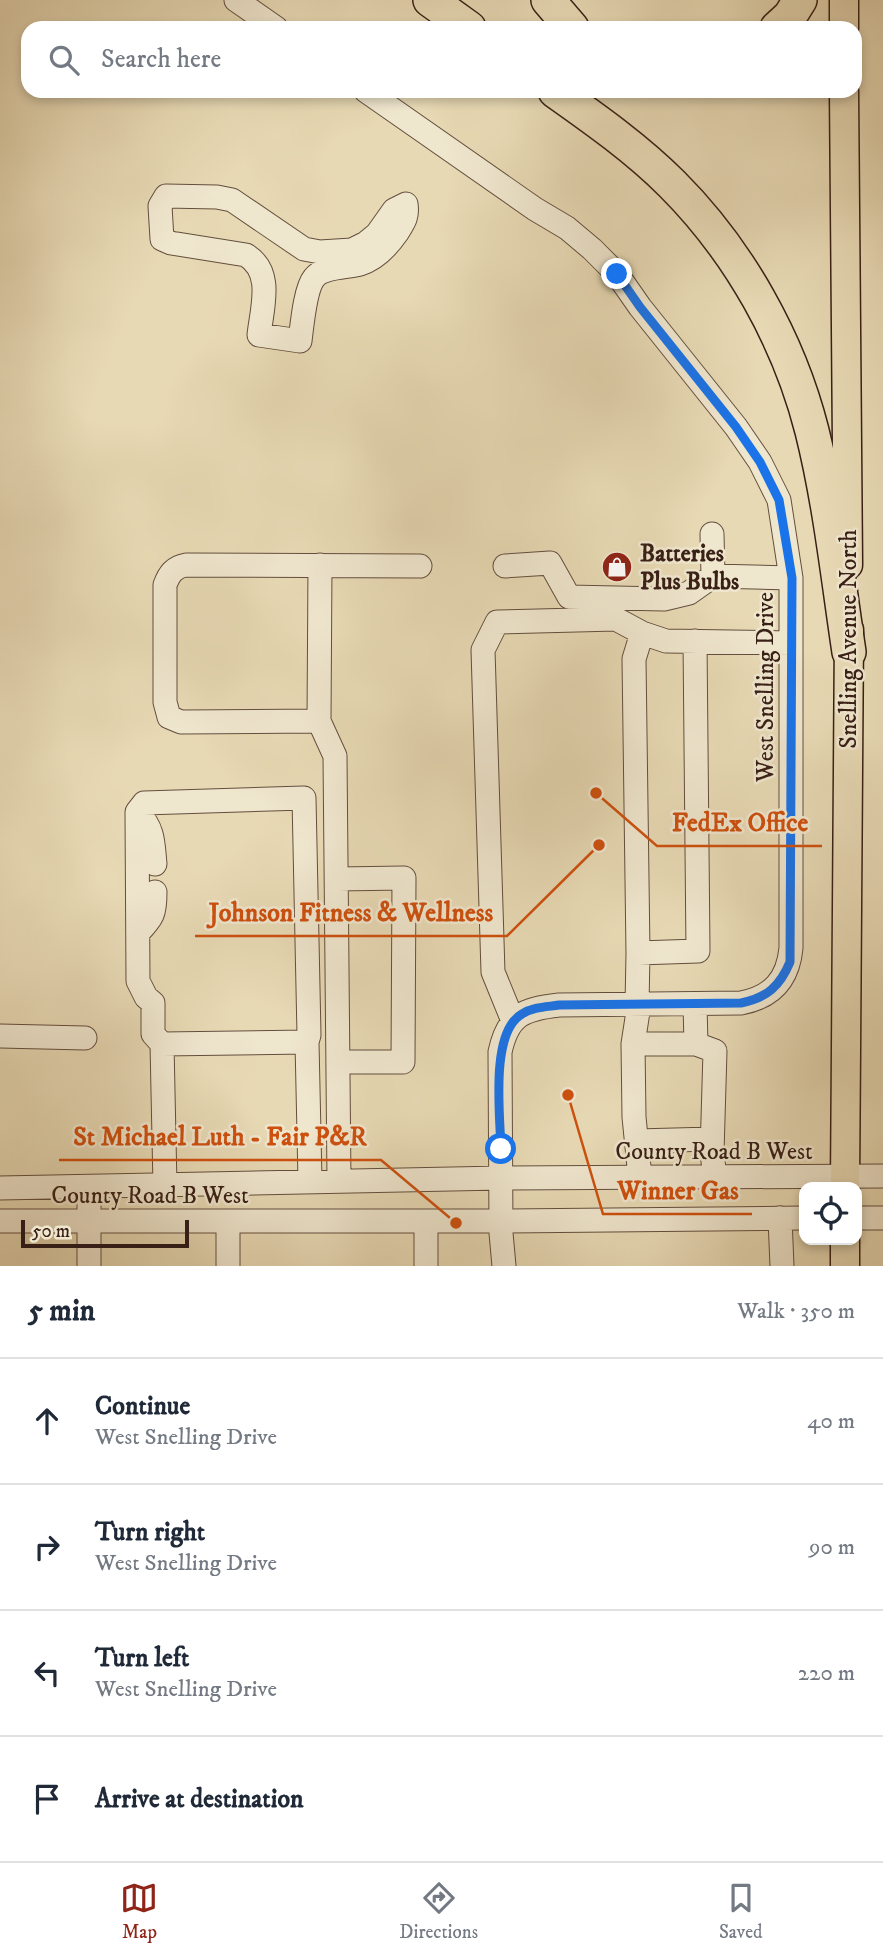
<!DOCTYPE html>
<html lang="en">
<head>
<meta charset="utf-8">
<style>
	body { margin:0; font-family:"IM FELL DW Pica",serif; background:#f6f6f7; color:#1f2937 }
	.controls { position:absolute; right:21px; bottom:21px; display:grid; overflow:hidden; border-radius:14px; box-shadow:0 4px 10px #0003 }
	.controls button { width:63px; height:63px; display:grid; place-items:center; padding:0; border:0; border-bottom:2px solid #e0e1e3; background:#fff; color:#1f2937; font:35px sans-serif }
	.scale { position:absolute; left:21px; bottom:18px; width:168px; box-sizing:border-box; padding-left:7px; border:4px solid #392016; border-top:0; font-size:19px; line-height:24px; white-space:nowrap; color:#392016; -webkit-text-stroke:5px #efe6ce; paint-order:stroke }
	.stop { position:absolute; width:21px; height:21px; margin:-16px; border:5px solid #1a73e8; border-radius:50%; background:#fff }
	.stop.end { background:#1a73e8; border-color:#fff; box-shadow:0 2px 7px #0008 }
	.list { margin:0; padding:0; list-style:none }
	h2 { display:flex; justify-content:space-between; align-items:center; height:91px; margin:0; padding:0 28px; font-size:30px }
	h2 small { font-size:23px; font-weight:400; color:#747a83 }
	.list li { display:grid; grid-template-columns:46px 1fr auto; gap:21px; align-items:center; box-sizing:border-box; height:126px; padding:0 28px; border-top:2px solid #e0e1e3 }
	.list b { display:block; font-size:26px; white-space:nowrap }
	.list p { margin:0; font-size:23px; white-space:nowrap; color:#747a83 }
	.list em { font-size:23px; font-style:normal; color:#747a83 }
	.icon { flex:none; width:38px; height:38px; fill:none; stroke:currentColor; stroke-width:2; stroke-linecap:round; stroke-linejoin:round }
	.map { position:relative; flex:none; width:883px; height:1266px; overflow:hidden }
	.search { position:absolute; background:#fff; box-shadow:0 4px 10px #0003; left:21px; right:21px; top:21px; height:77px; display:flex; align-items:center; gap:18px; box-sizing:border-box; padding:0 24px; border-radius:21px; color:#747a83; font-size:26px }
	.sheet { height:595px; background:#fff }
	nav { display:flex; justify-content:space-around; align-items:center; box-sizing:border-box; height:98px; border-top:2px solid #e0e1e3; background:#fff; font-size:19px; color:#747a83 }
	nav a { display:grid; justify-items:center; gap:4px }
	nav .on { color:#8f2418 }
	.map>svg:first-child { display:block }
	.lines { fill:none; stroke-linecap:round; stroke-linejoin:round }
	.minor-casing { stroke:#644e3e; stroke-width:25 }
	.major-casing { stroke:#392016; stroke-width:31 }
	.highway-casing { stroke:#392016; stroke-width:36 }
	.minor { stroke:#efe6ce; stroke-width:23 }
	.major { stroke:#e7d9b4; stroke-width:28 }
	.highway { stroke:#e7d9b4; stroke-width:33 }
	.route { stroke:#1a73e8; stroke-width:9 }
	.labels { text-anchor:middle; stroke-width:5; stroke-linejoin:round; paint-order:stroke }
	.poi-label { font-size:24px; font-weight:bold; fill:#392016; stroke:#efe6ce; text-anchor:start }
	.street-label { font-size:24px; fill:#392016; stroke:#efe6ce }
	.leader { fill:none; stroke:#ce500e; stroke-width:2.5 }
	.callout-dot { fill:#ce500e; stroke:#efe6ce; stroke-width:2.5 }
	.callout-label { font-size:26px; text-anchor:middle; font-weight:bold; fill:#ce500e; stroke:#efe6ce; stroke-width:5; stroke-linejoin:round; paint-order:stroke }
</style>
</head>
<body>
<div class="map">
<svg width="883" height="1266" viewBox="0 0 883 1266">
	<rect width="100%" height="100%" fill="#e7d9b4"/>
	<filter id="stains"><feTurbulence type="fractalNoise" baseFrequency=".00286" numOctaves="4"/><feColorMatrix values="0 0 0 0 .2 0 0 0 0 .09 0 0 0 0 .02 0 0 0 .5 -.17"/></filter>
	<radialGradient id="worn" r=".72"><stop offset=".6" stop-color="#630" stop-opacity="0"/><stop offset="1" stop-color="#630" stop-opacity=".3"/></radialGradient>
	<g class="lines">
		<g class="minor-casing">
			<path id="minor" d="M236,0L276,28
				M366,91L535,209L567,228L592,249L617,274L640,307L736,427L760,462L779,500L791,578V948C788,980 772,997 741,1003L559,1005C523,1009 508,1015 500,1052L501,1233L504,1266
				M166,196L217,197L232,200L304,249L320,252L352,250L366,243L377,234L394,210L406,204C408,217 404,222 397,233C388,246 376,259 360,264C347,268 323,266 314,278C305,289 302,326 300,341L259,335C262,307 274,272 246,255L171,243L162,239L160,206Z
				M712,534L713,576
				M320,565L319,721L335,756L339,1181
				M505,566L550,563L569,597L664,599L689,593L713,576L791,578
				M319,721L181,722L169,717L165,702V585C169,574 174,567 186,565L420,566
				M139,814C154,829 153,844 155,864
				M337,879L404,878L403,1062H338
				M138,933C153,917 155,914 155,892
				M638,953L698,951L695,641
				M637,1005L638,953L634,659L642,633L666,641L791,643
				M639,1005L633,1044L634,1117L640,1177
				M513,1021L493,972L483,650L497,622L616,619L642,633
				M0,1036L85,1038
				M162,1044L153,1034V1003L146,997L138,981L137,812L144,803L304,798L309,1035L307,1042
				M633,1044H696L695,1004
				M696,1044L715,1051L712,1153L715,1177
				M637,1141L712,1139
				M165,1186L162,1044L307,1042L310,1181
				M0,1188L501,1178L883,1176
				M780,1218L782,1266
				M857,1218H883
				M0,1221H501L804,1218
				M426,1221V1266
				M89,1266V1187
				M228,1266V1221"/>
		</g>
		<g class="major-casing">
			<path id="major" d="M844,0V28
				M844,91L848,565
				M845,1187L849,630
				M845,1240V1266"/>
		</g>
		<g class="highway-casing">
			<path id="highway" d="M430,0L469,28
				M548,0L572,28
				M777,28L790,16L800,0
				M555,91C596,120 637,149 672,184C739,251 789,340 812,431C830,503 838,579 849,652"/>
		</g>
		<use href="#minor" class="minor"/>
		<use href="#major" class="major"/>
		<use href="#highway" class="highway"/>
	</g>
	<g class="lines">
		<path class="route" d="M501,1149C500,1115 490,1032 522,1014C533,1007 546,1007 559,1005L741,1003C767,998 780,986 790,962L792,578L779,500L760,462L736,427L640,307L617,274"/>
	</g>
	<defs>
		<g id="shop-disc" transform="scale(1.575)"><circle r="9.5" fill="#8f2418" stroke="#efe6ce"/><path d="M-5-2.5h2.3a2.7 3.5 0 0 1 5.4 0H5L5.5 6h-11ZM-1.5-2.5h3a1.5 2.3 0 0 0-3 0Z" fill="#fff"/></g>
	</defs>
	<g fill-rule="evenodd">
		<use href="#shop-disc" x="617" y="567"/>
	</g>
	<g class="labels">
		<g class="poi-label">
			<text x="640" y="561">Batteries<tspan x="640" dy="28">Plus Bulbs</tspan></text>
		</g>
		<g class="street-label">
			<text transform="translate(848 639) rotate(-90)" y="8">Snelling Avenue North</text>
			<text transform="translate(765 687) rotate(-90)" y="8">West Snelling Drive</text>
			<text x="714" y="1159">County Road B West</text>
			<text x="150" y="1203">County Road B West</text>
		</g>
	</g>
	<path class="leader" d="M596 793L657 846H822M599 845L507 936H195M456 1223L381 1160H59M568 1095L603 1214H752"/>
	<g class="callout-dot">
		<circle cx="596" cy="793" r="7"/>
		<circle cx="599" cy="845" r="7"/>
		<circle cx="456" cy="1223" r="7"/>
		<circle cx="568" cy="1095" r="7"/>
	</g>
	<g class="callout-label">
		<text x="740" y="831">FedEx Office</text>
		<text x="351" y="921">Johnson Fitness &amp; Wellness</text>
		<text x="220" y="1145">St Michael Luth - Fair P&amp;R</text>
		<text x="678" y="1199">Winner Gas</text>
	</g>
	<rect width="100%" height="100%" filter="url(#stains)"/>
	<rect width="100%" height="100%" fill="url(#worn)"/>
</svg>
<div class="controls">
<button><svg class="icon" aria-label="locate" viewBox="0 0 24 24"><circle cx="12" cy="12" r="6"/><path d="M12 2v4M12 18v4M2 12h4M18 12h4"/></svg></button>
</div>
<div class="scale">50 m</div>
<div class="stop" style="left:501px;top:1149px"></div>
<div class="stop end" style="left:617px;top:274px"></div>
<div class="search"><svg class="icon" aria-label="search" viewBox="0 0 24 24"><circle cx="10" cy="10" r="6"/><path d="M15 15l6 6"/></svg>Search here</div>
</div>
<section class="sheet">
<h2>5 min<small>Walk · 350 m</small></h2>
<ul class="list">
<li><svg class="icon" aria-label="ahead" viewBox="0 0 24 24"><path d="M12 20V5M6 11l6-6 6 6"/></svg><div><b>Continue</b><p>West Snelling Drive</p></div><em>40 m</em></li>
<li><svg class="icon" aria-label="right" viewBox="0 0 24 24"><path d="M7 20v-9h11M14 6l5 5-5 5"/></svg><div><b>Turn right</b><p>West Snelling Drive</p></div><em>90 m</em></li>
<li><svg class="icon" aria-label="left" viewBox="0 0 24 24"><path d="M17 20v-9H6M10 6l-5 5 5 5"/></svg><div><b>Turn left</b><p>West Snelling Drive</p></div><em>220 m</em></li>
<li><svg class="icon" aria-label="arrive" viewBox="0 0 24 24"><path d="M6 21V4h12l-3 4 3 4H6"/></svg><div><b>Arrive at destination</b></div></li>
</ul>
</section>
<nav>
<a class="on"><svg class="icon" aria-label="map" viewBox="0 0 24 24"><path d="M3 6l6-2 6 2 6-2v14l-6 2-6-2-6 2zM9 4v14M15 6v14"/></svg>Map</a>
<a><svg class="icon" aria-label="directions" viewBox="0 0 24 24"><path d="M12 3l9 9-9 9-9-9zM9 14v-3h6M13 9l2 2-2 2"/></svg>Directions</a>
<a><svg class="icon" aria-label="saved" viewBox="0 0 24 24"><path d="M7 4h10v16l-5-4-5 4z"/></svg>Saved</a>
</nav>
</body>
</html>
